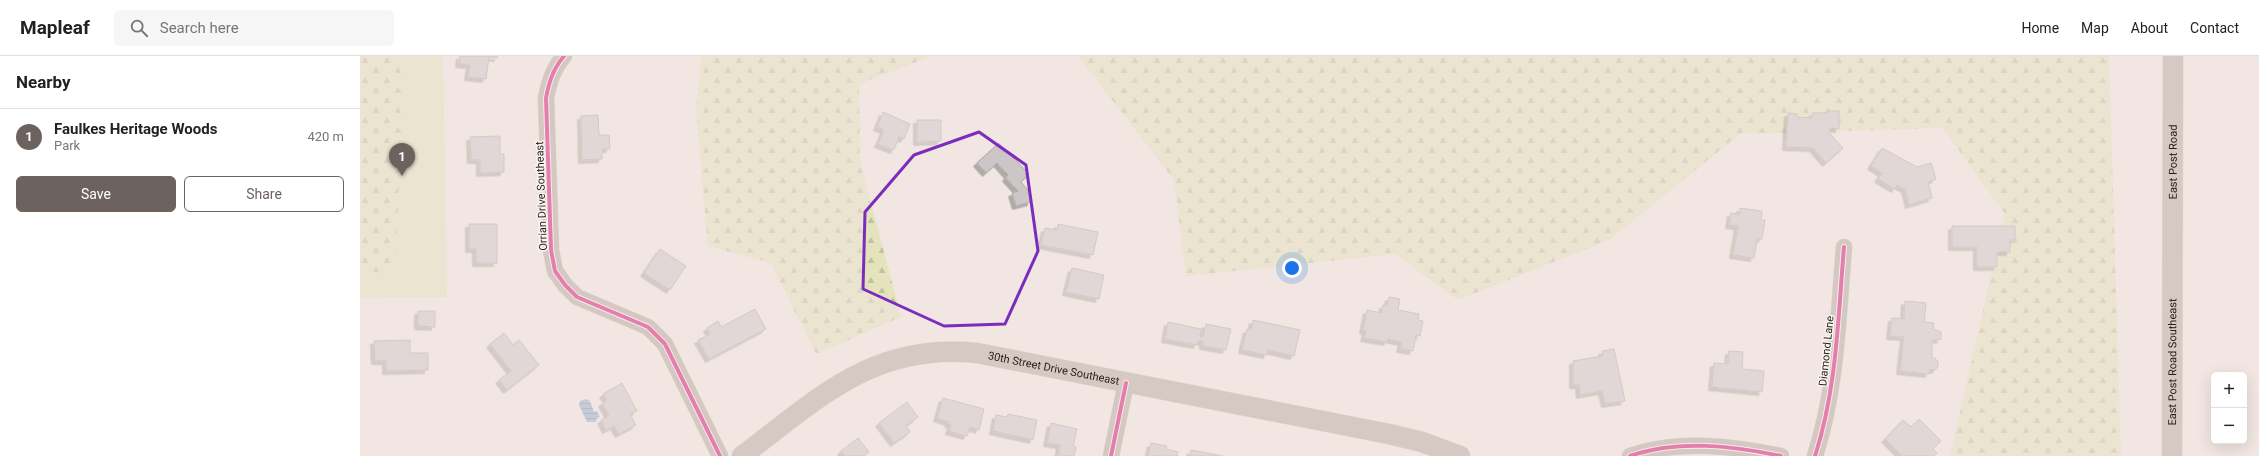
<!DOCTYPE html>
<html lang="en">
<head>
<meta charset="utf-8">
<style>
	body { margin:0; font-family:Roboto,sans-serif; background:#f6f6f6; color:#222 }
	.controls { position:absolute; right:12px; bottom:12px; display:grid; overflow:hidden; border-radius:6px; box-shadow:0 4px 16px #0002 }
	.controls button { width:36px; height:36px; display:grid; place-items:center; padding:0; border:0; border-bottom:1px solid #e0e0e0; background:#fff; color:#222; font:20px sans-serif }
	.you { position:absolute; left:932px; top:212px; width:14px; height:14px; margin:-10px; border:3px solid #fff; border-radius:50%; background:#1a73e8; box-shadow:0 0 0 6px #1a73e833 }
	.badge { display:grid; place-items:center; width:26px; height:26px; border-radius:50%; background:#6c635f; color:#fff; font-size:13px; font-weight:700 }
	.pin { position:absolute; translate:-50% -33px; filter:drop-shadow(0 1px 2px #0008) }
	.pin::after { content:''; position:absolute; top:21px; width:14px; height:12px; background:inherit; clip-path:polygon(0 0,100% 0,50% 100%) }
	.list { margin:0; padding:0; list-style:none }
	h2 { display:flex; justify-content:space-between; align-items:center; height:52px; margin:0; padding:0 16px; font-size:17px }
	h2 small { font-size:13px; font-weight:400; color:#767676 }
	.list li { display:grid; grid-template-columns:26px 1fr auto; gap:12px; align-items:center; box-sizing:border-box; height:56px; padding:0 16px; border-top:1px solid #e0e0e0 }
	.list b { display:block; font-size:15px; white-space:nowrap }
	.list p { margin:0; font-size:13px; white-space:nowrap; color:#767676 }
	.list em { font-size:13px; font-style:normal; color:#767676 }
	.actions { display:flex; gap:8px; padding:12px 16px }
	.actions a { flex:1; padding:9px 0; border:1px solid #6c635f; border-radius:6px; text-align:center; font-size:14px; color:#6c635f }
	.actions .main { background:#6c635f; color:#fff }
	.icon { flex:none; width:22px; height:22px; fill:none; stroke:currentColor; stroke-width:2; stroke-linecap:round; stroke-linejoin:round }
	.map { position:relative; flex:none; width:1899px; height:400px; overflow:hidden }
	header { display:flex; align-items:center; gap:24px; box-sizing:border-box; height:56px; padding:0 20px; background:#fff; border-bottom:1px solid #e0e0e0 }
	header strong { font-size:19px }
	nav { display:flex; gap:22px; margin-inline-start:auto; font-size:14px }
	.search { width:280px; height:36px; background:#f6f6f6; display:flex; align-items:center; gap:10px; box-sizing:border-box; padding:0 14px; border-radius:6px; color:#767676; font-size:15px }
	main { display:flex }
	aside { flex:1; background:#fff }
	.map>svg:first-child { display:block }
	.green { fill:#e4e3bb }
	.forest { fill:url(#forest-firs) }
	.water { fill:url(#water-rules) }
	.building { fill:#cdc6c7; stroke:#afa8a9; filter:url(#shadow) }
	.lines { fill:none; stroke-linecap:round; stroke-linejoin:round }
	.minor-casing { stroke:#cac3bf; stroke-width:17 }
	.major-casing { stroke:#cac3bf; stroke-width:21 }
	.minor { stroke:#b4a49e; stroke-width:16 }
	.major { stroke:#b5a49d; stroke-width:20 }
	.cycleway-casing { stroke:#fcf4f0; stroke-width:6 }
	.cycleway { stroke:#d6006c; stroke-width:4 }
	.marked { fill:none; stroke:#7b2cbf; stroke-width:3; stroke-linejoin:round }
	.labels { text-anchor:middle; stroke-width:3; stroke-linejoin:round; paint-order:stroke }
	.street-label { font-size:11px; fill:#241d19; stroke:#fcf4f0 }
</style>
</head>
<body>
<header>
<strong>Mapleaf</strong>
<div class="search"><svg class="icon" aria-label="search" viewBox="0 0 24 24"><circle cx="10" cy="10" r="6"/><path d="M15 15l6 6"/></svg>Search here</div>
<nav><a>Home</a><a>Map</a><a>About</a><a>Contact</a></nav>
</header>
<main>
<aside>
<h2>Nearby<small></small></h2>
<ul class="list">
<li><span class="badge">1</span><div><b>Faulkes Heritage Woods</b><p>Park</p></div><em>420 m</em></li>
</ul>
<div class="actions"><a class="main">Save</a><a>Share</a></div>
</aside>
<div class="map">
<svg width="1899" height="400" viewBox="0 0 1899 400">
	<defs>
		<pattern id="forest-firs" width="22" height="20" patternUnits="userSpaceOnUse"><rect width="22" height="20" fill="#e4e3bb"/><path d="M5 1l3.5 6h-7zM16 11l3.5 6h-7z" fill="#c3c2a0"/></pattern>
		<pattern id="water-rules" width="6" height="5" patternUnits="userSpaceOnUse"><rect width="6" height="5" fill="#92abce"/><path d="M0 2.5h6" fill="none" stroke="#778ba6"/></pattern>
		<filter id="shadow"><feDropShadow dx="-3.5" dy="3.5" stdDeviation="0" flood-color="#0004"/></filter>
	</defs>
	<rect width="100%" height="100%" fill="#f1e6e1"/>
	<path class="green" d="M0,0H83L87,241L0,242Z"/>
	<path class="forest" d="M0,0H45L35,218L0,215Z
		M341,0H572L499,28L500,105L541,261L456,298L411,207L348,190L336,55Z
		M718,0H1749L1761,400H1590L1645,158L1583,72L1380,78L1249,184L1098,244L1035,198L826,220L814,124Z"/>
	<path class="water" d="M226,343L230,345L234,356L237,355L240,361L237,362L236,366H227L219,349L220,345Z"/>
	<path class="building" d="M100,0H138L137,2L129,1L126,23L108,21L110,9L99,8Z
		M1469,55H1479V73L1470,72V78L1483,92L1466,107L1453,92L1426,91L1428,57L1437,58V61L1452,62V57H1468Z
		M523,56L550,68L544,83L539,81L534,94L518,88L524,74L517,71Z
		M238,59L239,79H249L250,93H242V103L222,104L221,60Z
		M557,64H581V85L557,86Z
		M140,80V98H144V116L120,117V104H111L110,81Z
		M639,87L669,118L661,126L668,134L671,146L656,150L652,137L658,135L646,122L648,119L637,107L626,117L617,107Z
		M1522,92L1557,111L1571,107L1576,123L1568,126L1572,142L1549,149L1545,133L1537,129L1535,133L1518,123L1522,117L1511,110Z
		M1380,152L1402,155L1401,164H1405L1402,183H1397L1394,202L1373,199L1378,170L1369,169L1371,157L1380,158Z
		M109,168H137V207H116V193H109Z
		M698,168L738,176L733,199L681,189L685,172L697,174Z
		M1592,170H1655V184H1650V196H1637V211H1617V191H1592Z
		M300,193L326,210L310,234L284,217Z
		M712,212L744,219L739,243L706,236Z
		M1029,241L1040,243L1038,254L1059,258L1058,264L1063,265L1060,280L1056,279L1053,295L1040,293L1042,286L1028,283L1027,286L1004,282L1006,275L1003,274L1007,254L1021,257L1023,249L1027,250Z
		M1545,245L1566,247L1564,266L1574,267L1573,273L1581,276V283L1572,285V302H1575L1578,306V311L1575,314L1570,313L1569,318L1540,315L1544,281L1530,280L1532,262L1544,263Z
		M395,253L406,273L349,303L338,284L350,278L347,272L358,265L361,271Z
		M58,255H75V271L58,270Z
		M893,264L940,274L934,300L908,294L907,299L882,294L887,273L891,274Z
		M808,266L841,273L840,280L843,281L846,268L871,273L866,294L843,290V286L838,285L837,289L805,283Z
		M144,277L153,289L159,284L179,309L147,334L139,324L151,315L130,288Z
		M50,284V297H68V314L26,315V305H15L14,285Z
		M1254,293L1265,345L1245,348L1242,335L1220,339L1219,329H1213V305L1243,300L1242,295Z
		M1369,295L1383,296L1382,313L1404,315L1402,336L1352,331L1354,307L1368,308Z
		M262,327L277,355L270,358L276,369L259,378L254,370L246,374L241,364L249,360L242,347L247,344L243,338Z
		M583,342L624,353L619,374L610,371L607,380L589,375L591,369L588,368L589,366L577,362Z
		M547,346L558,361L546,370L550,376L534,387L519,367Z
		M648,358L677,364L673,384L633,375L636,359L647,361Z
		M1559,363L1581,385L1573,393L1577,397L1574,400H1542L1525,383L1543,364L1551,371Z
		M691,367L717,373L713,390L716,391L714,400H698L700,389L687,387Z
		M498,382L509,396L504,400H485L481,395Z
		M791,387L807,390L806,393L818,396L817,400H788Z
		M831,394L863,400H830Z"/>
	<g class="lines">
		<g class="minor-casing">
			<path id="minor" d="M204,0C193,13 189,26 186,42L191,194L195,215L205,229L217,241L288,271L305,288L360,400
				M751,400L766,327
				M1270,400C1318,383 1373,390 1421,400
				M1455,400C1477,332 1478,261 1484,191"/>
		</g>
		<g class="major-casing">
			<g id="major">
				<path id="s1" d="M382,400C459,342 514,286 617,297L1029,378L1062,386L1100,400"/>
				<path id="s2" d="M1812,400L1813,0"/>
			</g>
		</g>
		<use href="#minor" class="minor"/>
		<use href="#major" class="major"/>
		<g class="cycleway-casing">
			<path id="cycleway" d="M204,0C193,13 189,26 186,42L191,194L195,215L205,229L217,241L288,271L305,288L360,400
				M751,400L766,327
				M1270,400C1318,383 1373,390 1421,400
				M1455,400C1477,332 1478,261 1484,191"/>
		</g>
		<use href="#cycleway" class="cycleway"/>
	</g>
	<path d="M0 0H1899V400H0ZM619,76L666,109L678,195L645,268L584,270L503,233L505,156L554,99Z" fill="#f1e6e1" fill-opacity=".55" fill-rule="evenodd"/>
	<path class="marked" d="M619,76L666,109L678,195L645,268L584,270L503,233L505,156L554,99Z"/>
	<g class="labels">
		<g class="street-label">
			<text dy="4" stroke="none"><textPath href="#s2" startOffset="294">East Post Road</textPath></text>
			<text transform="translate(181 140) rotate(-92)" y="4">Orrian Drive Southeast</text>
			<text transform="translate(1466 295) rotate(-84)" y="4">Diamond Lane</text>
			<text dy="4" stroke="none"><textPath href="#s2" startOffset="94">East Post Road Southeast</textPath></text>
			<text dy="4" stroke="none"><textPath href="#s1" startOffset="343">30th Street Drive Southeast</textPath></text>
		</g>
	</g>
</svg>
<div class="controls">
<button>+</button>
<button>−</button>
</div>
<div class="you"></div>
<div class="pin badge" style="left:42px;top:120px">1</div>
</div>
</main>
</body>
</html>
